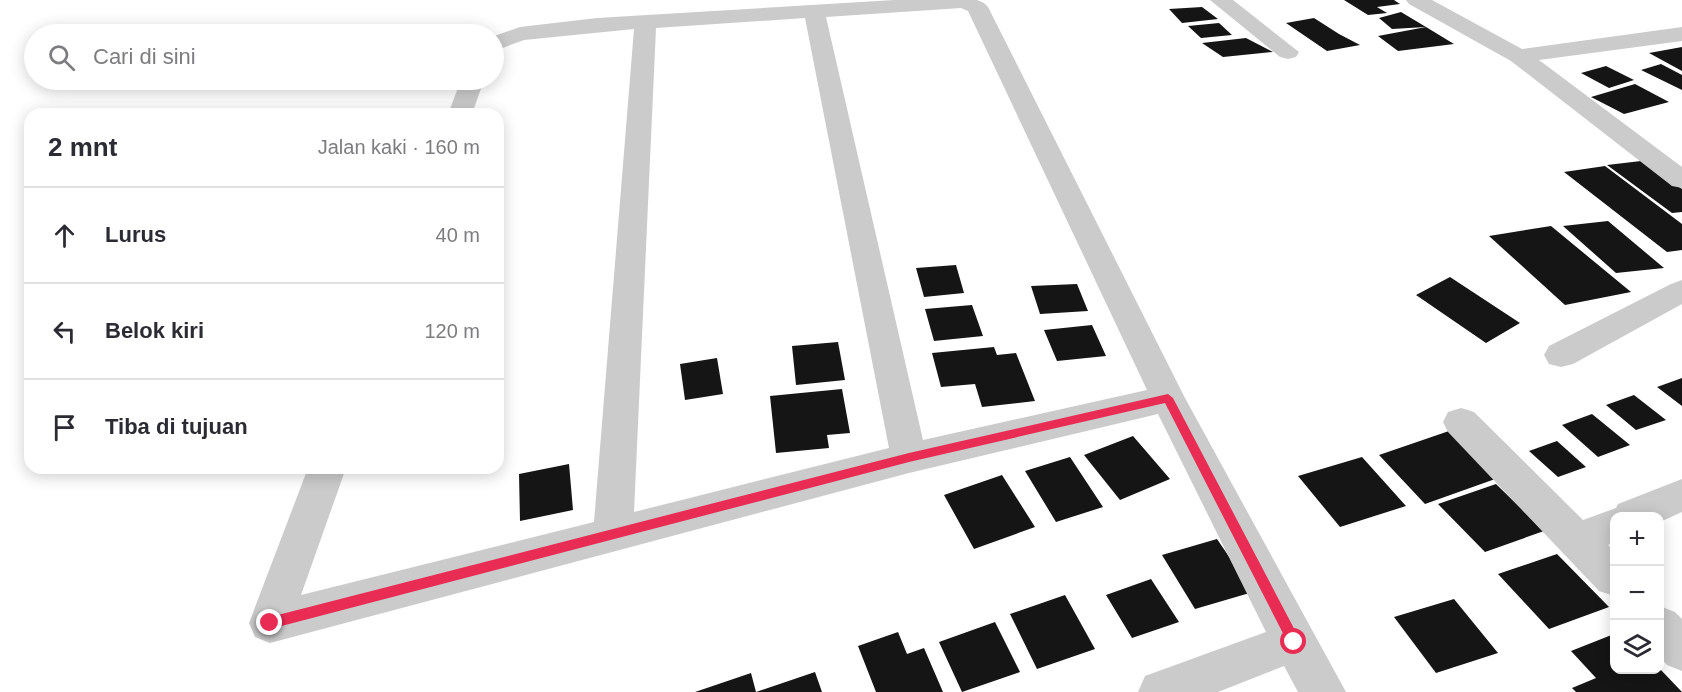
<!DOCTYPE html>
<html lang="id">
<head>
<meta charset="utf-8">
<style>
	body { margin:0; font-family:Arial,sans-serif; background:#f2f2f3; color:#2b2b33 }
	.controls { position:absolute; right:18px; bottom:18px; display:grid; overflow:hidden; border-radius:12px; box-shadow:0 3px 15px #0003 }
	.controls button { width:54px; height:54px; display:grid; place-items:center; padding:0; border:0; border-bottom:2px solid #e1e1e2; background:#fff; color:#2b2b33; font:30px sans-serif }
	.stop { position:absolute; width:18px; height:18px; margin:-14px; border:4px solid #e82c54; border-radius:50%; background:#fff }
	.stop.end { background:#e82c54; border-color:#fff; box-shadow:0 2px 6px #0008 }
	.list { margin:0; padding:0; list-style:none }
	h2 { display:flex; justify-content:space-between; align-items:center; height:78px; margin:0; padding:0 24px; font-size:26px }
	h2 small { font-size:20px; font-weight:400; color:#7c7c81 }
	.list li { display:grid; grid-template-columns:39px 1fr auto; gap:18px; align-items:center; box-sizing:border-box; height:96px; padding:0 24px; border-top:2px solid #e1e1e2 }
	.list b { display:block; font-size:22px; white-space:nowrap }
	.list em { font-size:20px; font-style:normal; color:#7c7c81 }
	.icon { flex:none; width:33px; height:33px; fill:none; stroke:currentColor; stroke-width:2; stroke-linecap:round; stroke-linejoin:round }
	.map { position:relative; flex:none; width:1682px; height:692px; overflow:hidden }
	.search { position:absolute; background:#fff; box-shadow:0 3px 15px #0003; left:24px; top:24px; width:480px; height:66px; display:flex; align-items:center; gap:15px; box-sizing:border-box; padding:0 21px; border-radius:33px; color:#7c7c81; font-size:22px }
	.panel { position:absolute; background:#fff; box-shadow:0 3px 15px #0003; left:24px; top:108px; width:480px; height:366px; border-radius:18px }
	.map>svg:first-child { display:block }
	.building { fill:#151515 }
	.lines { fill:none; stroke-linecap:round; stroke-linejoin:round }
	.minor { fill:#cbcbcb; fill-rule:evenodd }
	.route { fill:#e82c54 }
</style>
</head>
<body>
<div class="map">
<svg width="1682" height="692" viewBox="0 0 1682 692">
	<rect width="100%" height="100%" fill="#fff"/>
	<path class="building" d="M1344,0H1394L1400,4L1377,7L1387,13L1368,15Z
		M1202,7L1218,19L1182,23L1169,9Z
		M1401,12L1426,27L1392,29L1379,18Z
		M1314,18L1339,34L1360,45L1327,51L1286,23Z
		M1219,23L1232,35L1201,38L1188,26Z
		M1426,27L1454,44L1398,51L1378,36Z
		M1246,38L1273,52L1223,57L1202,43Z
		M1682,47V71L1649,53Z
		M1661,64L1682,75V90L1641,70Z
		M1606,66L1634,80L1609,88L1581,73Z
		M1635,84L1669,102L1624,114L1591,97Z
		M1641,161L1682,189V212L1672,213L1607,165Z
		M1605,166L1682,224V250L1667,252L1564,172Z
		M1608,221L1664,268L1616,273L1563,226Z
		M1551,226L1631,292L1565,305L1489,236Z
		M956,265L964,293L924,297L916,268Z
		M1450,277L1520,323L1486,343L1416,295Z
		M1077,284L1088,311L1040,314L1031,286Z
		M972,305L983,336L934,341L925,309Z
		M1092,325L1106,356L1057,361L1044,330Z
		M838,342L845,380L796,385L792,346Z
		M994,347L997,355L1016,353L1035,401L982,407L975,384L941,387L932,353Z
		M717,358L723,394L685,400L680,364Z
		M1682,378V406L1657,387Z
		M842,389L850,433L827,435L829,448L776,453L770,396Z
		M1634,395L1666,420L1636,430L1606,405Z
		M1592,414L1630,445L1598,457L1562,425Z
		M1449,431L1498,478L1425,504L1379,455Z
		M1133,436L1170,479L1120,500L1084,455Z
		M1557,441L1586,467L1558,477L1529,451Z
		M1070,457L1103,507L1056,522L1025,471Z
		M1362,457L1406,506L1340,527L1298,476Z
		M569,464L573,510L520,521L519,474Z
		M1002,475L1035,527L974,549L944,495Z
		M1496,484L1544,531L1485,552L1438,504Z
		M1217,539L1253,592L1195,609L1162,555Z
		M1557,554L1609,607L1549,629L1498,574Z
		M1151,579L1179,622L1132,638L1106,595Z
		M1065,595L1095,649L1037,669L1010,614Z
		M1454,599L1498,653L1436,673L1394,617Z
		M995,622L1020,672L962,692L939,642Z
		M898,632L907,654L924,648L943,692H876L858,646Z
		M1614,634V670H1661L1682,692H1576L1572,688L1596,678L1571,651Z
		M815,672L822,692H756Z
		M751,673L756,692H695Z"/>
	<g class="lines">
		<path class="minor" d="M894,0H977L984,3L988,7L1185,398L1346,692H1298L1284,666L1218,692H1138L1145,676L1266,632L1158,414L909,473L270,643L255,637L249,623L308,468H346L301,595L594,522L634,29L524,40L494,51V36L520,27L597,18ZM961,8L968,11L1147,390L923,440L826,17ZM805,18L889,448L634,512L656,28Z
			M1210,0H1233L1299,52L1296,57L1288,59L1280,57Z
			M1406,0H1432L1522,49L1682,27V41L1539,60L1682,167V188L1672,186L1511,61L1409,4Z
			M461,80H484L472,114H448Z
			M1682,280V304L1573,364L1561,367L1549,364L1544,355L1549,346L1671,284Z
			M1461,408L1474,412L1583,520L1616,508L1618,504L1682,479V512L1660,522V516H1614V542L1608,545L1614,551V596L1599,591L1448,432L1443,422L1448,412Z
			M1660,606L1675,612L1682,619V671L1667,665L1660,657Z"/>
	</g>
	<path class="route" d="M1168,394L1173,398L1299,638L1301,642L1299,647H1290L1165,403L909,462L270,629L263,623L270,617L909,453Z"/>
</svg>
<div class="controls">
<button>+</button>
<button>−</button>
<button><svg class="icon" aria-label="layers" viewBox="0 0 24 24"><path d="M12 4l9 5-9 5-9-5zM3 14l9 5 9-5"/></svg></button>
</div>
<div class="stop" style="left:1294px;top:642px"></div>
<div class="stop end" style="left:270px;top:623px"></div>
<div class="search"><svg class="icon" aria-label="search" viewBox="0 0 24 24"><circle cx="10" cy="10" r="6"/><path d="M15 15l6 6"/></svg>Cari di sini</div>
<section class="panel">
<h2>2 mnt<small>Jalan kaki · 160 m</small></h2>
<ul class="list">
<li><svg class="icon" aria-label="ahead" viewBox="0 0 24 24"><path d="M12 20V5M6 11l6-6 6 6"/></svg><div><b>Lurus</b></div><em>40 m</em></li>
<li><svg class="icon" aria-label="left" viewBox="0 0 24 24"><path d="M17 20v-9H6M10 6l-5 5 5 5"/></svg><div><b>Belok kiri</b></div><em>120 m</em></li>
<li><svg class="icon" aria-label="arrive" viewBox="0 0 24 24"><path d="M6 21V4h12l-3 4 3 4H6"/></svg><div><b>Tiba di tujuan</b></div></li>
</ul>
</section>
</div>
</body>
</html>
